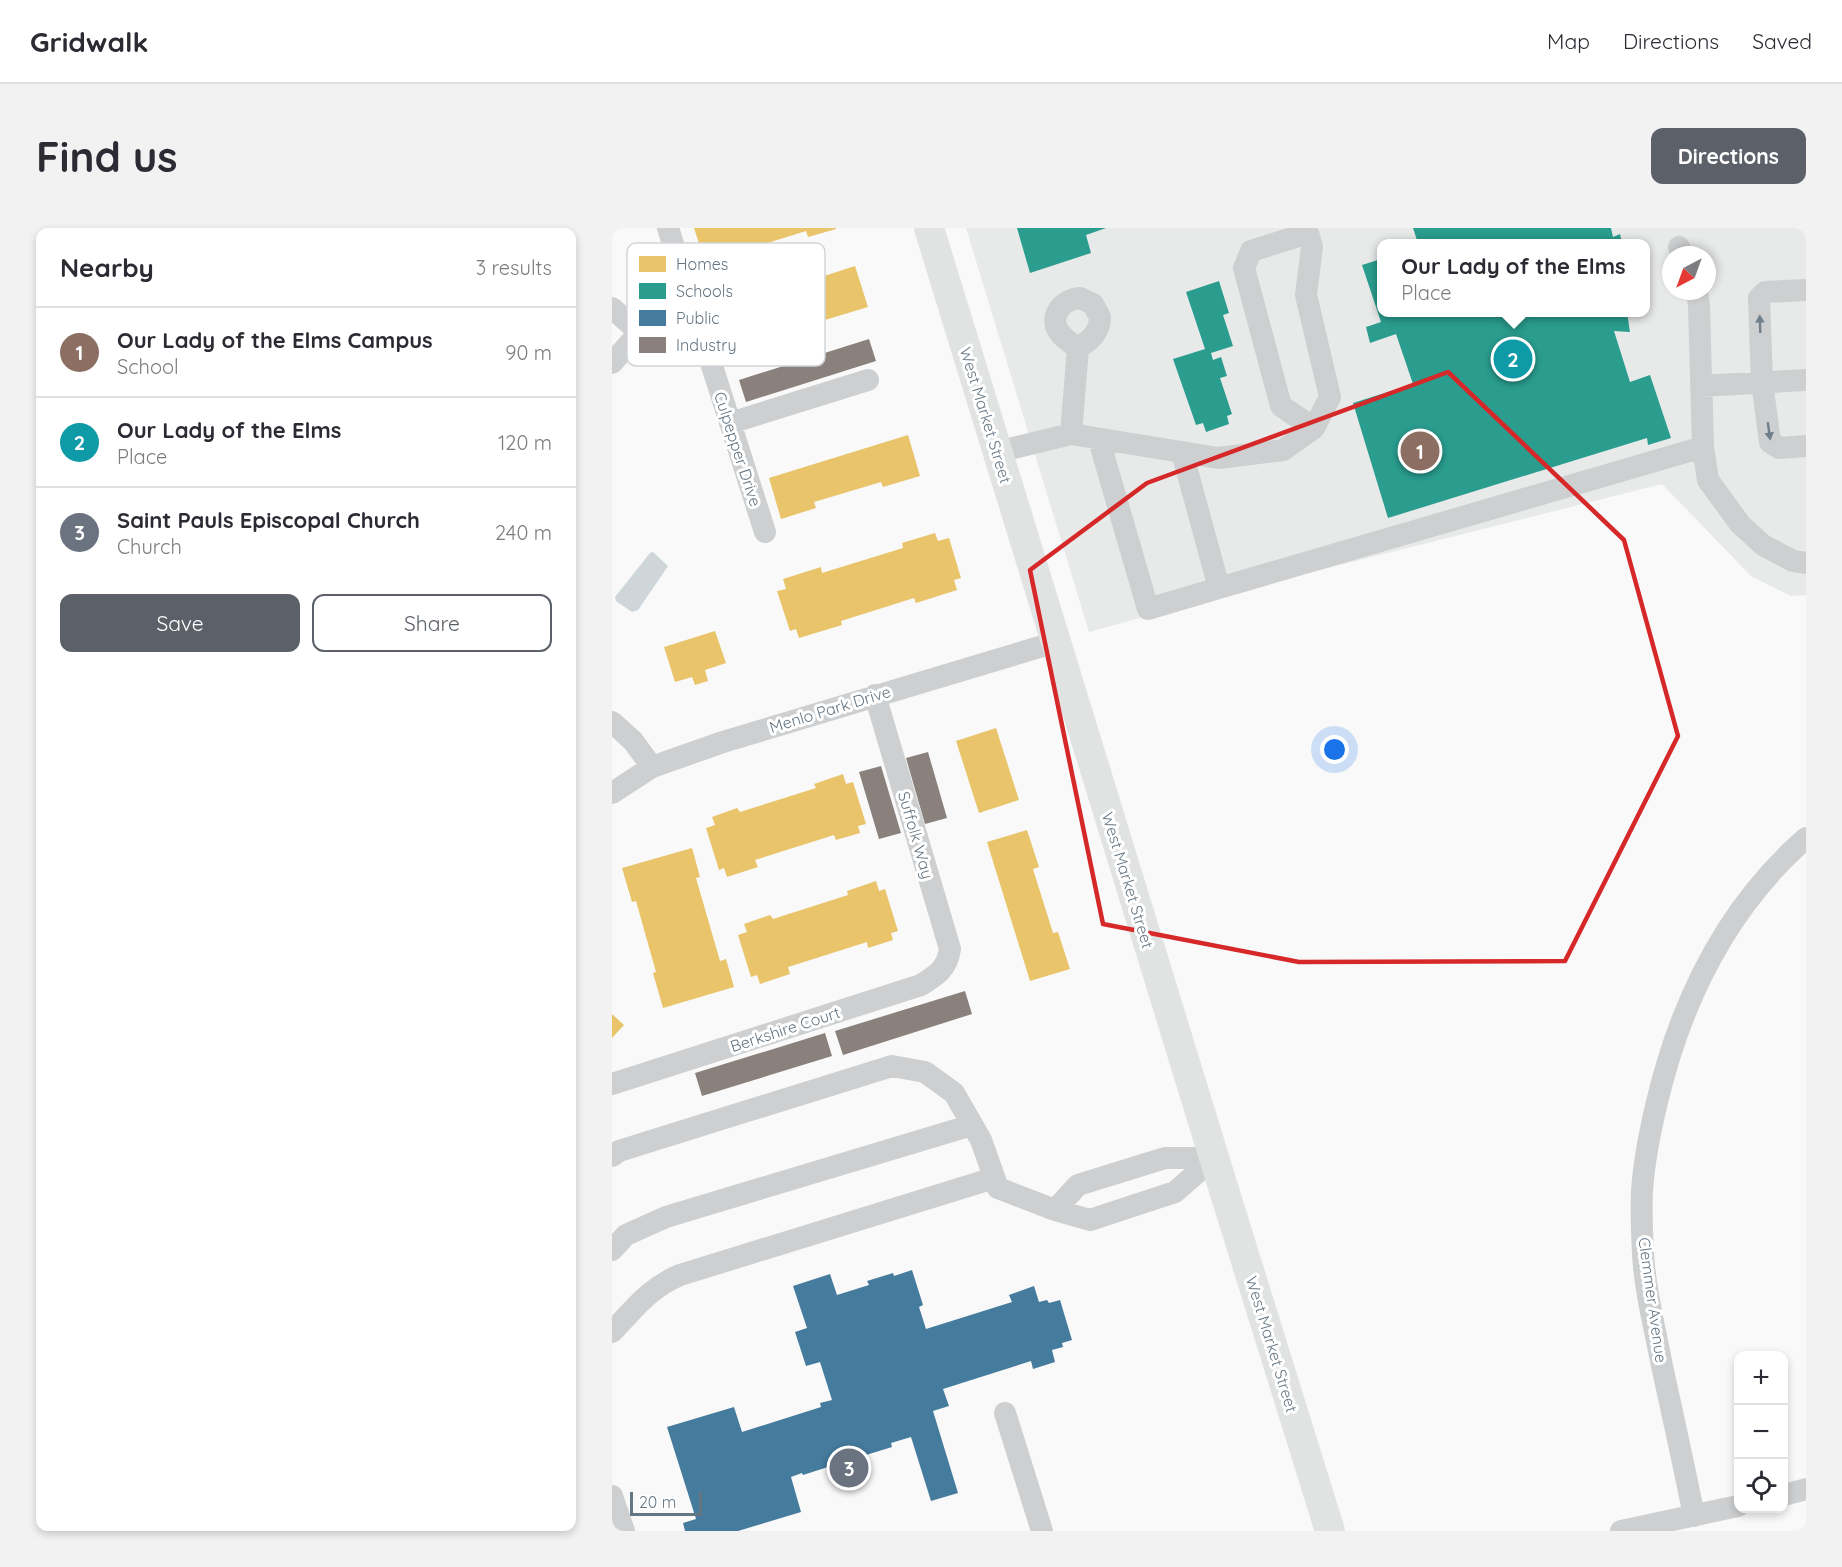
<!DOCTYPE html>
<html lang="en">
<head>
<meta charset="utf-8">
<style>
	body { margin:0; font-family:Quicksand,sans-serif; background:#f2f2f3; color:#2b2b33 }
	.controls { position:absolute; right:18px; bottom:18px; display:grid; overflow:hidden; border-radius:12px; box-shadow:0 3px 9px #0003 }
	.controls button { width:54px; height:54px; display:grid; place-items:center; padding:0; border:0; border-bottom:2px solid #e1e1e2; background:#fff; color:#2b2b33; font:30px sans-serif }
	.compass { position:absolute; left:1050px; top:18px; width:54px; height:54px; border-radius:50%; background:#fff; box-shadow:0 3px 9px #0003; rotate:221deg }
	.scale { position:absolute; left:18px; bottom:15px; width:72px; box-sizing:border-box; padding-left:6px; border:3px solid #657683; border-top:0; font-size:16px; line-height:21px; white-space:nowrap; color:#657683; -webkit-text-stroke:4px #fff; paint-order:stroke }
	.you { position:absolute; left:723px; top:522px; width:21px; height:21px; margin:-15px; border:4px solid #fff; border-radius:50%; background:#1a73e8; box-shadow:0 0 0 9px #1a73e833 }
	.badge { display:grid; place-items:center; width:39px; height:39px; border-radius:50%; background:#5c6169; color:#fff; font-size:20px; font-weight:700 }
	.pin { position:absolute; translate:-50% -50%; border:3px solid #fff; box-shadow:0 2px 6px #0006 }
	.popup { position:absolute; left:765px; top:11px; width:273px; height:78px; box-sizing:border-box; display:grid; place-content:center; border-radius:12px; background:#fff; filter:drop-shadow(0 2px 4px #0005); font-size:20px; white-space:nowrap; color:#7c7c81 }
	.popup b { font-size:22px; color:#2b2b33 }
	.popup::after { content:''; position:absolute; left:50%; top:100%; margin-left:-12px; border:12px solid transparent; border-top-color:#fff }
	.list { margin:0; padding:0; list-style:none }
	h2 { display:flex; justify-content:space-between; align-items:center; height:78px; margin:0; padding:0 24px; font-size:26px }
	h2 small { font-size:20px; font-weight:400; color:#7c7c81 }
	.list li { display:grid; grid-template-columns:39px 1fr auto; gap:18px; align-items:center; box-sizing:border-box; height:90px; padding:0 24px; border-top:2px solid #e1e1e2 }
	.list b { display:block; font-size:22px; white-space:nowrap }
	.list p { margin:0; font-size:20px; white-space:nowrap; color:#7c7c81 }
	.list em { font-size:20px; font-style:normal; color:#7c7c81 }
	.actions { display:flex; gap:12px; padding:18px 24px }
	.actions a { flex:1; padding:14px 0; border:2px solid #5c6169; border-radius:12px; text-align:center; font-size:21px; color:#5c6169 }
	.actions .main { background:#5c6169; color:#fff }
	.icon { flex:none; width:33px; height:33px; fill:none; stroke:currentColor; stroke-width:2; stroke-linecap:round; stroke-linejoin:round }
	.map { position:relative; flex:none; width:1194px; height:1303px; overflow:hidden; border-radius:12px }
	header { display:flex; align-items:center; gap:36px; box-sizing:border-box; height:84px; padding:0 30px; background:#fff; border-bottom:2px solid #e1e1e2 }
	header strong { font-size:28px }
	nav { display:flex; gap:33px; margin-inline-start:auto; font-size:21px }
	.intro { display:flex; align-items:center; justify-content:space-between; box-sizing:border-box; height:144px; padding:0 36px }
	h1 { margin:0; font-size:42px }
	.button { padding:15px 27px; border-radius:12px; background:#5c6169; color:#fff; font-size:21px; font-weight:700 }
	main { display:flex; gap:36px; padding:0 36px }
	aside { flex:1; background:#fff; border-radius:12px; box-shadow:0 3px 9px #0003 }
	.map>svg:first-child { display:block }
	.built { fill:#e8e9e9; fill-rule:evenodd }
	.water { fill:#ced6d9 }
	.homes { fill:#e9c46a }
	.schools { fill:#2a9d8f }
	.public { fill:#457b9d }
	.industry { fill:#8a817c }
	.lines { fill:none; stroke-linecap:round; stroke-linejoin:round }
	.minor { stroke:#cecfd0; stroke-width:22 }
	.major { stroke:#e1e2e2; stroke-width:30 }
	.oneway { fill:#707f8b }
	.marked { fill:none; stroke:#d62828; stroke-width:4.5; stroke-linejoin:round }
	.labels { text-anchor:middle; stroke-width:6; stroke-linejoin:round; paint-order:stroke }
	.street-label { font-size:16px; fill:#657683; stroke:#fff }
	.key { fill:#fff; stroke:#d1d6da; stroke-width:1.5 }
	.key-label { font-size:16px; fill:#657683 }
</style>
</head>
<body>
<header>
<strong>Gridwalk</strong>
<nav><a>Map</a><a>Directions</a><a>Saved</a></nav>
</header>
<div class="intro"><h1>Find us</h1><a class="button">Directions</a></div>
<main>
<aside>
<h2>Nearby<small>3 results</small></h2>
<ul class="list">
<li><span class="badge" style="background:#8d6e63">1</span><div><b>Our Lady of the Elms Campus</b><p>School</p></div><em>90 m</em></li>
<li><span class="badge" style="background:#0f9aa8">2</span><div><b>Our Lady of the Elms</b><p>Place</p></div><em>120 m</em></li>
<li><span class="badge" style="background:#6b7280">3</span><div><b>Saint Pauls Episcopal Church</b><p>Church</p></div><em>240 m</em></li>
</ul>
<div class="actions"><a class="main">Save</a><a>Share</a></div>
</aside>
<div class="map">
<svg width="1194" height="1303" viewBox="0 0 1194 1303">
	<rect width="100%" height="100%" fill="#f9f9f9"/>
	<path class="built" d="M354,0H1194V367L1179,368L1139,348L1050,256L656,355L477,404ZM769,15H1033V84H769ZM1059,27H1095V63H1059Z"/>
	<path class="water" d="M41,324L56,338L26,382L20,384L4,373L3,369L38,325Z"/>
	<path class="homes" d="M82,0H224V1L196,9L194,3L127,24L128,30L95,40Z
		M243,38L256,79L117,121L104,80L138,70L140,76L208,55L206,50Z
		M296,207L308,248L271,259L269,254L202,274L204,280L169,291L157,250Z
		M323,305L326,313L337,310L349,350L342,352L345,362L304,375L302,370L229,393L230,397L187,410L184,401L178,403L165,363L174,361L171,351L209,339L210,345L291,320L290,315Z
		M103,403L114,435L93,442L96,453L83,457L80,449L63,454L52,419Z
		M384,500L407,572L367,585L344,513Z
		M231,546L234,556L241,554L254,596L246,598L248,605L224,612L222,607L143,632L146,639L115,649L112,640L107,642L94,600L103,597L100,589L125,580L128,584L204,560L202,556Z
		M415,602L427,639L421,641L441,705L446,704L458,741L418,753L375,614Z
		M80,620L88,649L84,650L108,733L114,731L122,759L51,780L41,745L44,744L24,673L20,674L10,640Z
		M264,653L267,663L273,661L286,703L279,705L281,712L256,720L255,714L176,739L178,746L148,756L145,747L139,749L126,707L135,704L132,696L158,687L161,691L236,667L235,663Z
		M0,786L12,797L0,810Z"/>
	<path class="schools" d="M405,0H494L474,7L479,25L418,45Z
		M801,0H999L1001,9L1008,6L1010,15H806Z
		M769,31V84H1015L1018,104L1002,103L1018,154L1038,147L1059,210L1036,217L1035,210L776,290L741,175L801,156L784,106L758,115L754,99L769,94L750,37Z
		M607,53L617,85L611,87L621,118L599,125L601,132L609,129L615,148L608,150L620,186L615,188L617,196L594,204L591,195L584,197L561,131L593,121L574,64Z"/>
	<path class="public" d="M300,1042L311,1077L307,1079L314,1101L400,1074L397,1067L422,1058L427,1074L435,1072L437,1075L448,1072L460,1112L450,1115L451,1119L440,1122L443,1134L421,1141L419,1133L331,1161L337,1178L321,1183L346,1265L319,1273L299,1209L279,1215L280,1219L254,1227L253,1224L218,1234L219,1238L191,1247L190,1245L179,1249L189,1284L126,1303H73L71,1295L84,1291L55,1199L122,1179L130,1204L209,1179L208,1175L220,1172L208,1134L194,1138L183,1104L195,1100L181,1058L218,1046L225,1067L257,1057L255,1053L281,1045L282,1048Z"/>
	<path class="industry" d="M257,111L264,133L134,174L127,152Z
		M316,524L335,590L313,596L294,530Z
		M269,538L289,605L267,611L247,544Z
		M353,763L360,786L231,827L223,803Z
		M213,805L220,828L90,868L83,845Z"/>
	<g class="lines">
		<path class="minor" d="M56,0L153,304
			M696,5L700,19L694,67L718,169L702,200
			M1067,19L1071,27
			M1194,62L1153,64L1147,70L1150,154L1158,214L1167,220L1194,218
			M1085,63L1087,78L1091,219L1096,252L1128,296L1151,317L1181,333L1194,335
			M468,70L481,76L488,89C488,104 479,112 466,120C460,116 452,111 447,104C436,88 451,71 468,70Z
			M0,80L27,104
			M0,135L33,98L51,89L80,82
			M1089,158L1194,152
			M118,195L256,152
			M459,206L466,120
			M487,212L536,381L607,360L570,224
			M385,224L459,206L606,230L671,222L702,200L669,178L632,40L639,23L696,5L694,0
			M607,360L1091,219
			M0,494L21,513L40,539
			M0,565L40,539L111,514L444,414
			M0,856L309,757C325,747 335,741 338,721L263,467
			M0,928L7,923L280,838L313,844L342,865L369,912L386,960L443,982
			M553,930H602L563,964L478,992L443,982L466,957Z
			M0,1022L14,1007L54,989L360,897
			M0,1104C22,1081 37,1060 68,1047L382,950
			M393,1185L430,1303
			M1172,1267L1194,1261
			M0,1268L12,1303
			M1082,1288C1072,1238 1061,1188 1050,1138C1043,1101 1033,1063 1031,1026C1030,1006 1029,983 1030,963C1032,933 1038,903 1045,874C1069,773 1115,679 1194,610
			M1009,1303L1126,1278"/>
		<path class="major" d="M317,0L616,975L718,1303"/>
	</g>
	<defs><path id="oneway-solid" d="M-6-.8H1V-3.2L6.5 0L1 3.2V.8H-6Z" transform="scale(1.5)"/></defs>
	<g class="oneway">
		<use href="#oneway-solid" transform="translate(1148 96) rotate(-92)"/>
		<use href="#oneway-solid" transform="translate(1157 203) rotate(82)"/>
	</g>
	<path class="marked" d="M836,144L1012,312L1066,508L953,733L687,734L491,696L418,342L535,255Z"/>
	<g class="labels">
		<g class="street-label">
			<text transform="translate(374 187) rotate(73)" y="6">West Market Street</text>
			<text transform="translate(126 221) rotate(72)" y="6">Culpepper Drive</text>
			<text transform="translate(218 481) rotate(-17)" y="6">Menlo Park Drive</text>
			<text transform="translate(304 607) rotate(74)" y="6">Suffolk Way</text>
			<text transform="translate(516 652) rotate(73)" y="6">West Market Street</text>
			<text transform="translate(173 801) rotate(-18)" y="6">Berkshire Court</text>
			<text transform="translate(1041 1072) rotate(82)" y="6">Clemmer Avenue</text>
			<text transform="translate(660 1116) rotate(73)" y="6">West Market Street</text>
		</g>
	</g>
	<rect x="15" y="15" width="198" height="123" rx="9" class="key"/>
	<rect x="27" y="28" width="27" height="16" fill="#e9c46a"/>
	<rect x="27" y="55" width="27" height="16" fill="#2a9d8f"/>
	<rect x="27" y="82" width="27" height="16" fill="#457b9d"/>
	<rect x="27" y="109" width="27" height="16" fill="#8a817c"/>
	<g class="key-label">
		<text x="64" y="42">Homes</text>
		<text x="64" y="69">Schools</text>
		<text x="64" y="96">Public</text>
		<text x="64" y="123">Industry</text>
	</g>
</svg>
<div class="controls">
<button>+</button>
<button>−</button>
<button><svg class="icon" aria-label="locate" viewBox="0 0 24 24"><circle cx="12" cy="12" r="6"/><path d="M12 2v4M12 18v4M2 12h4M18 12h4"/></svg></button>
</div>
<svg class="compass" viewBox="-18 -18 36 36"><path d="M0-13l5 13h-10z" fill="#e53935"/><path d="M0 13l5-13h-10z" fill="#7c7c81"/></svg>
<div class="scale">20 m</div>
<div class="you"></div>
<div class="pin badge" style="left:808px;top:223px;background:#8d6e63">1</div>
<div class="pin badge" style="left:901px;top:131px;background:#0f9aa8">2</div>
<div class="popup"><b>Our Lady of the Elms</b>Place</div>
<div class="pin badge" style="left:237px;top:1240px;background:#6b7280">3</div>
</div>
</main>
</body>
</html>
